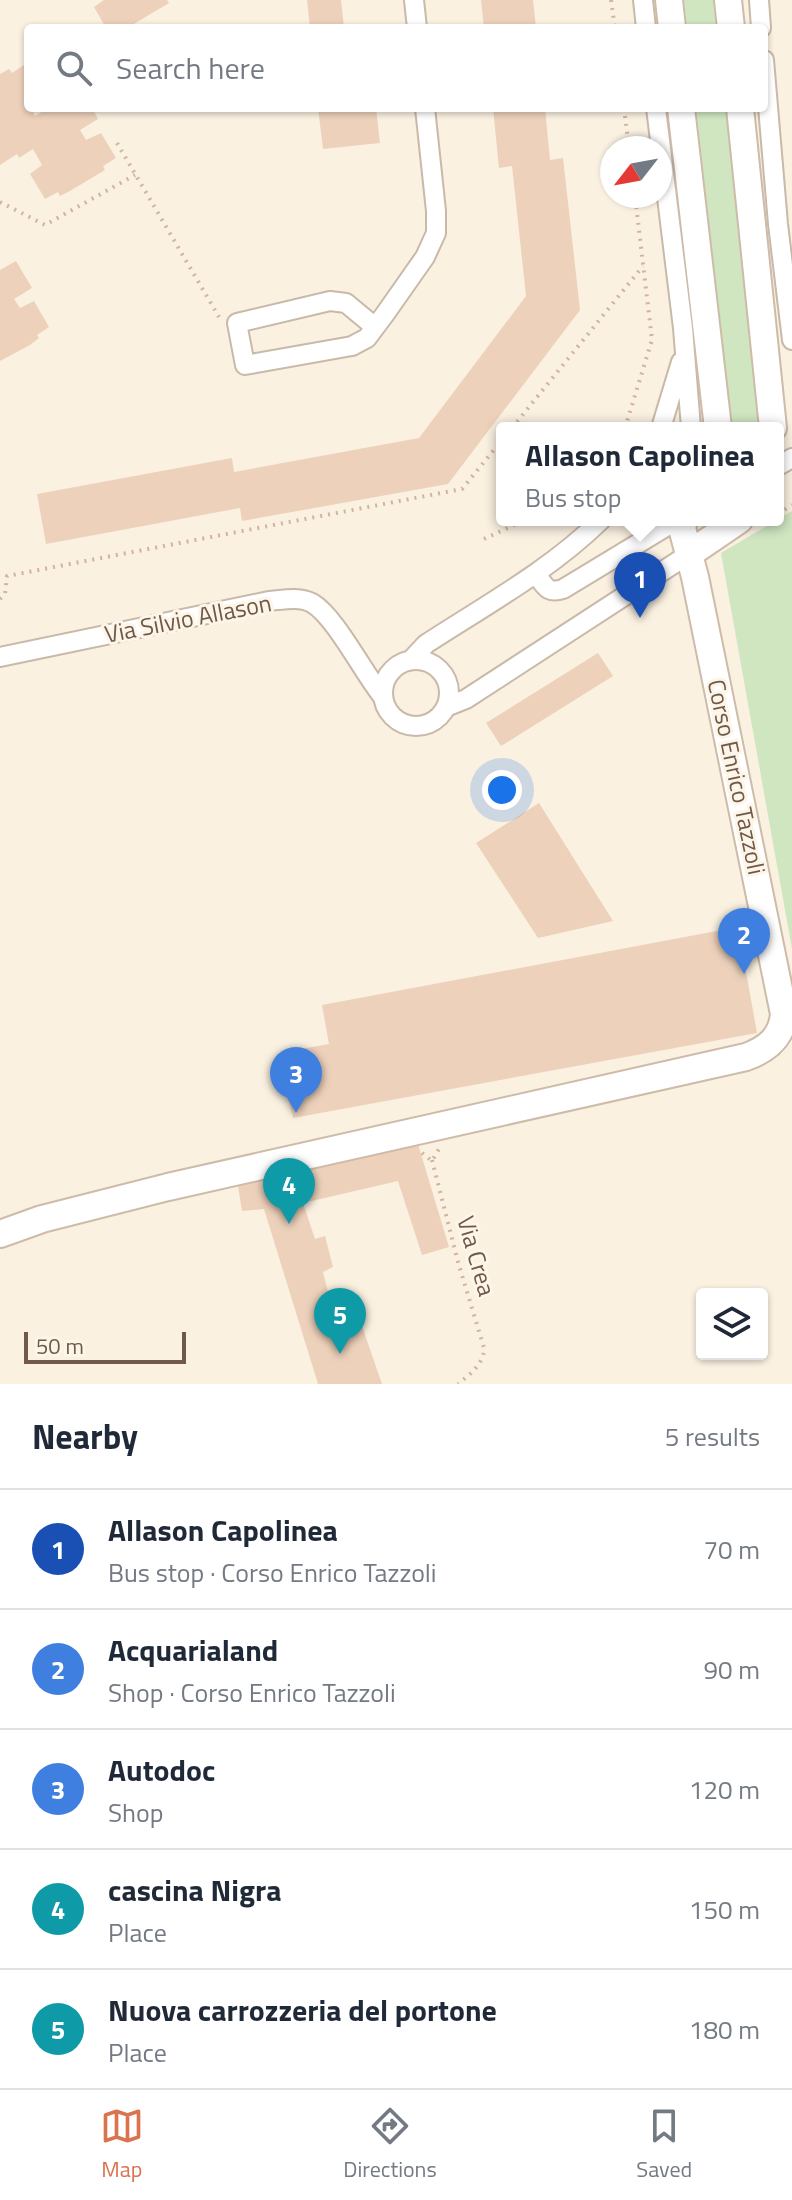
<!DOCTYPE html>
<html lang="en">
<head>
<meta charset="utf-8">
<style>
	body { margin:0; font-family:"Titillium Web",sans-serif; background:#f6f6f7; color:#1f2937 }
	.controls { position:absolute; right:24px; bottom:24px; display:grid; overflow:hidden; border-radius:8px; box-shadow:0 2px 6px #0004 }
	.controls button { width:72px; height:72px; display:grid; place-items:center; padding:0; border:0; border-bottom:2px solid #e0e1e3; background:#fff; color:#1f2937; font:40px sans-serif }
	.compass { position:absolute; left:600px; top:136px; width:72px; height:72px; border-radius:50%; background:#fff; box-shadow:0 2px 6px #0004; rotate:239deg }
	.scale { position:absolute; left:24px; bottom:20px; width:162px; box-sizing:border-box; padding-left:8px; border:4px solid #6f594a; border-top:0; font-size:22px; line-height:28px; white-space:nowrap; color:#6f594a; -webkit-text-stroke:6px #fdf5e7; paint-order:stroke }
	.you { position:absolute; left:502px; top:790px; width:28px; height:28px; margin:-20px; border:6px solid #fff; border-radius:50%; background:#1a73e8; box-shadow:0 0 0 12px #1a73e833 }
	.badge { display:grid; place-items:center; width:52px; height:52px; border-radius:50%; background:#db734f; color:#fff; font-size:26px; font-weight:700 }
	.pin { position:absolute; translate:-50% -66px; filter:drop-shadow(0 2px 4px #0008) }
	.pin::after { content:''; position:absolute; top:42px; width:28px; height:24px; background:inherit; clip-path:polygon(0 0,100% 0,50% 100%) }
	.popup { position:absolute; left:496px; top:422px; width:288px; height:104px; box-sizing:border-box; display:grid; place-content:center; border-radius:8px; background:#fff; filter:drop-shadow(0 2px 6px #0005); font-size:26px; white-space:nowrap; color:#747a83 }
	.popup b { font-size:30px; color:#1f2937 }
	.popup::after { content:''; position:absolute; left:50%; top:100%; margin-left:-16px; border:16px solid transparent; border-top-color:#fff }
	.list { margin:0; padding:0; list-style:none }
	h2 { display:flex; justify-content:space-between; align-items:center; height:104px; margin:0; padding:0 32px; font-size:34px }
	h2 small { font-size:26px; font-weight:400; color:#747a83 }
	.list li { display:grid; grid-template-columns:52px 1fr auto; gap:24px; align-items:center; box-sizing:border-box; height:120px; padding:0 32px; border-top:2px solid #e0e1e3 }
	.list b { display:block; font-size:30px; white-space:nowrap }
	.list p { margin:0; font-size:26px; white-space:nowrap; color:#747a83 }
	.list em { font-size:26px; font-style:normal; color:#747a83 }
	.icon { flex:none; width:44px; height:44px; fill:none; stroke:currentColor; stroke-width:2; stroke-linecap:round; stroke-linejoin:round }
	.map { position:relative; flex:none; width:792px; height:1384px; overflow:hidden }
	.search { position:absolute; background:#fff; box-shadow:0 2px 6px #0004; left:24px; right:24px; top:24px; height:88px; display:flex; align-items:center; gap:20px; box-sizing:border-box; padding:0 28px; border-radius:8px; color:#747a83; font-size:30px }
	.sheet { height:704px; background:#fff }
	nav { display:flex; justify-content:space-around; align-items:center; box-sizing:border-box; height:112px; border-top:2px solid #e0e1e3; background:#fff; font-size:22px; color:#747a83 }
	nav a { display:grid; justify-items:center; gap:4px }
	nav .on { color:#db734f }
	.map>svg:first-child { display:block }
	.green { fill:#cfe6c1 }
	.building { fill:#edd1bb }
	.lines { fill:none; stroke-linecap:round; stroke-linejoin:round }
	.street-casing { stroke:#c9b9a9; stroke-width:22 }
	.secondary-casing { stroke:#cebba9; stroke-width:30 }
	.path { stroke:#d1b49f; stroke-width:4; stroke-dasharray:2 6; stroke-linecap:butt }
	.street { stroke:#fff; stroke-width:18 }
	.secondary { stroke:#fff; stroke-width:26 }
	.labels { text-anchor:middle; stroke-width:6; stroke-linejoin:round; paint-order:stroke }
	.street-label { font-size:24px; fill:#6f594a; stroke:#fdf5e7 }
</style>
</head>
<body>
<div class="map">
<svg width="792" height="1384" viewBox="0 0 792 1384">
	<rect width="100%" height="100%" fill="#faf1e1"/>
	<path class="green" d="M684,0H720L723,28H687Z
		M696,108H732L768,428H732Z
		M792,511V949L721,553Z"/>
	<path class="building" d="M104,0H167L169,3L127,28L122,26L118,28H106L94,7Z
		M307,0H341L344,28H310Z
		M481,0H533L536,28H484Z
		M24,65L28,72V98L26,99L28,108H31L35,116L48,108L51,110L55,108H92L98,119L80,130L86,140L101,133L116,158L103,166L105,170L70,191L60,196L58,192L45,199L30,174L42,165L33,149L19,158L17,154L0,165V74L9,69L12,73Z
		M318,108H376L380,143L323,149Z
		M493,108H545L550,160L563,158L580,310L448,484L242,521L240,508L46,544L37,494L232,458L234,472L419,438L526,296L512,166L499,168Z
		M16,261L32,288L14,299L20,308L34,301L49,327L37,335L39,338L30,345L0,361V270Z
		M598,653L613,676L501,746L486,723Z
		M539,803L613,921L538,938L476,843Z
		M738,927L757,1033L293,1118L280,1053L329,1044L322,1005Z
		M418,1144L449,1247L422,1255L398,1181L303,1203L315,1239L325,1236L333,1267L323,1272L333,1312L319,1318L355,1306L382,1384H318L264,1209L242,1211L238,1186Z"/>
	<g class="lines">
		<g class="street-casing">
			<path id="street" d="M414,0L417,28
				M643,0L646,28
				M759,0L761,28
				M764,60L778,224L792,340
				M656,108L683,328L691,428
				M375,327L346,303L330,301L237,323L245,365L352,346L367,338L385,314L425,257L436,233V211L425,108
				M661,428L681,362
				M778,466L792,458
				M536,574C545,586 547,594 563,589L677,520
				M0,657L269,601C282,600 299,596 312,603C335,616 364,674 383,697
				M412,659L426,644C486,605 550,570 601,520
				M383 693a33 33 0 1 1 66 0a33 33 0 1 1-66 0Z
				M446,707L466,699L689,554"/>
		</g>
		<g class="secondary-casing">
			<path id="secondary" d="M669,0L672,28
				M728,0L731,28
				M681,108L718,428
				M740,108L773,428
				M689,554L739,520
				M0,1234L42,1219L168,1187L746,1057C768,1049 782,1037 784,1014L695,577L682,528L684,520"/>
		</g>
		<path class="path" d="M611,0L615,28
			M624,108L629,148
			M117,143L219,317
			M0,202L45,225L135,175
			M512,428L643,266
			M625,428L652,340L635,196
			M778,514L792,505
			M484,539L514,525L517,520
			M0,599L5,594L7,576L462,489L502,440
			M422,1153L432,1161L439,1149
			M432,1160L458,1262L484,1348C484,1364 470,1374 458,1384"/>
		<use href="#street" class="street"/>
		<use href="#secondary" class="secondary"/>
	</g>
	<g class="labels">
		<g class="street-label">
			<text transform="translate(188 619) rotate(-11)" y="8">Via Silvio Allason</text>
			<text transform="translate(736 777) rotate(78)" y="8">Corso Enrico Tazzoli</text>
			<text transform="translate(476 1256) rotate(74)" y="8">Via Crea</text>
		</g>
	</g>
</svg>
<div class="controls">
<button><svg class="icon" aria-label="layers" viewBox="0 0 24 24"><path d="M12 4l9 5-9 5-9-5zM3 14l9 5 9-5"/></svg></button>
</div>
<svg class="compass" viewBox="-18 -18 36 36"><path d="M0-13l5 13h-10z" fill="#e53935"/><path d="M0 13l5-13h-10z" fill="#747a83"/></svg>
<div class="scale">50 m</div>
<div class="you"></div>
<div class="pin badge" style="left:640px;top:618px;background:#1a4fb4">1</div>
<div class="popup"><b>Allason Capolinea</b>Bus stop</div>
<div class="pin badge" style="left:744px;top:974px;background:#3f7fe0">2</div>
<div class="pin badge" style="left:296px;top:1113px;background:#3f7fe0">3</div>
<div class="pin badge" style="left:289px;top:1224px;background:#0f9aa8">4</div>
<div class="pin badge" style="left:340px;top:1354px;background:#0f9aa8">5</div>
<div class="search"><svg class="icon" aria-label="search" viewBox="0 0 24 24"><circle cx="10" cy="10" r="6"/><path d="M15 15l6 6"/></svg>Search here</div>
</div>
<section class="sheet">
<h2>Nearby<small>5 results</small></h2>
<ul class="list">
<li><span class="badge" style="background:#1a4fb4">1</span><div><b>Allason Capolinea</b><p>Bus stop · Corso Enrico Tazzoli</p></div><em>70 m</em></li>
<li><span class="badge" style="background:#3f7fe0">2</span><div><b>Acquarialand</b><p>Shop · Corso Enrico Tazzoli</p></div><em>90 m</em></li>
<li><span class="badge" style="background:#3f7fe0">3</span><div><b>Autodoc</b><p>Shop</p></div><em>120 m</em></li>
<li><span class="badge" style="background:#0f9aa8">4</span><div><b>cascina Nigra</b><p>Place</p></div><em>150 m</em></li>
<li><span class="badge" style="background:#0f9aa8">5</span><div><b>Nuova carrozzeria del portone</b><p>Place</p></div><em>180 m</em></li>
</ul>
</section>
<nav>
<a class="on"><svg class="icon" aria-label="map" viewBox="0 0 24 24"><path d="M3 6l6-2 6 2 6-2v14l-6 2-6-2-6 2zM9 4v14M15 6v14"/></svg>Map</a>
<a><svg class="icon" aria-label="directions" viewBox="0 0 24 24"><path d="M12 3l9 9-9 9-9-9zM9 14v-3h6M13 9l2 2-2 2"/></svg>Directions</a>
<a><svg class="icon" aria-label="saved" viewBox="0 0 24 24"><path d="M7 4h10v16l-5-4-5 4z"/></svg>Saved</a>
</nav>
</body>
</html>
